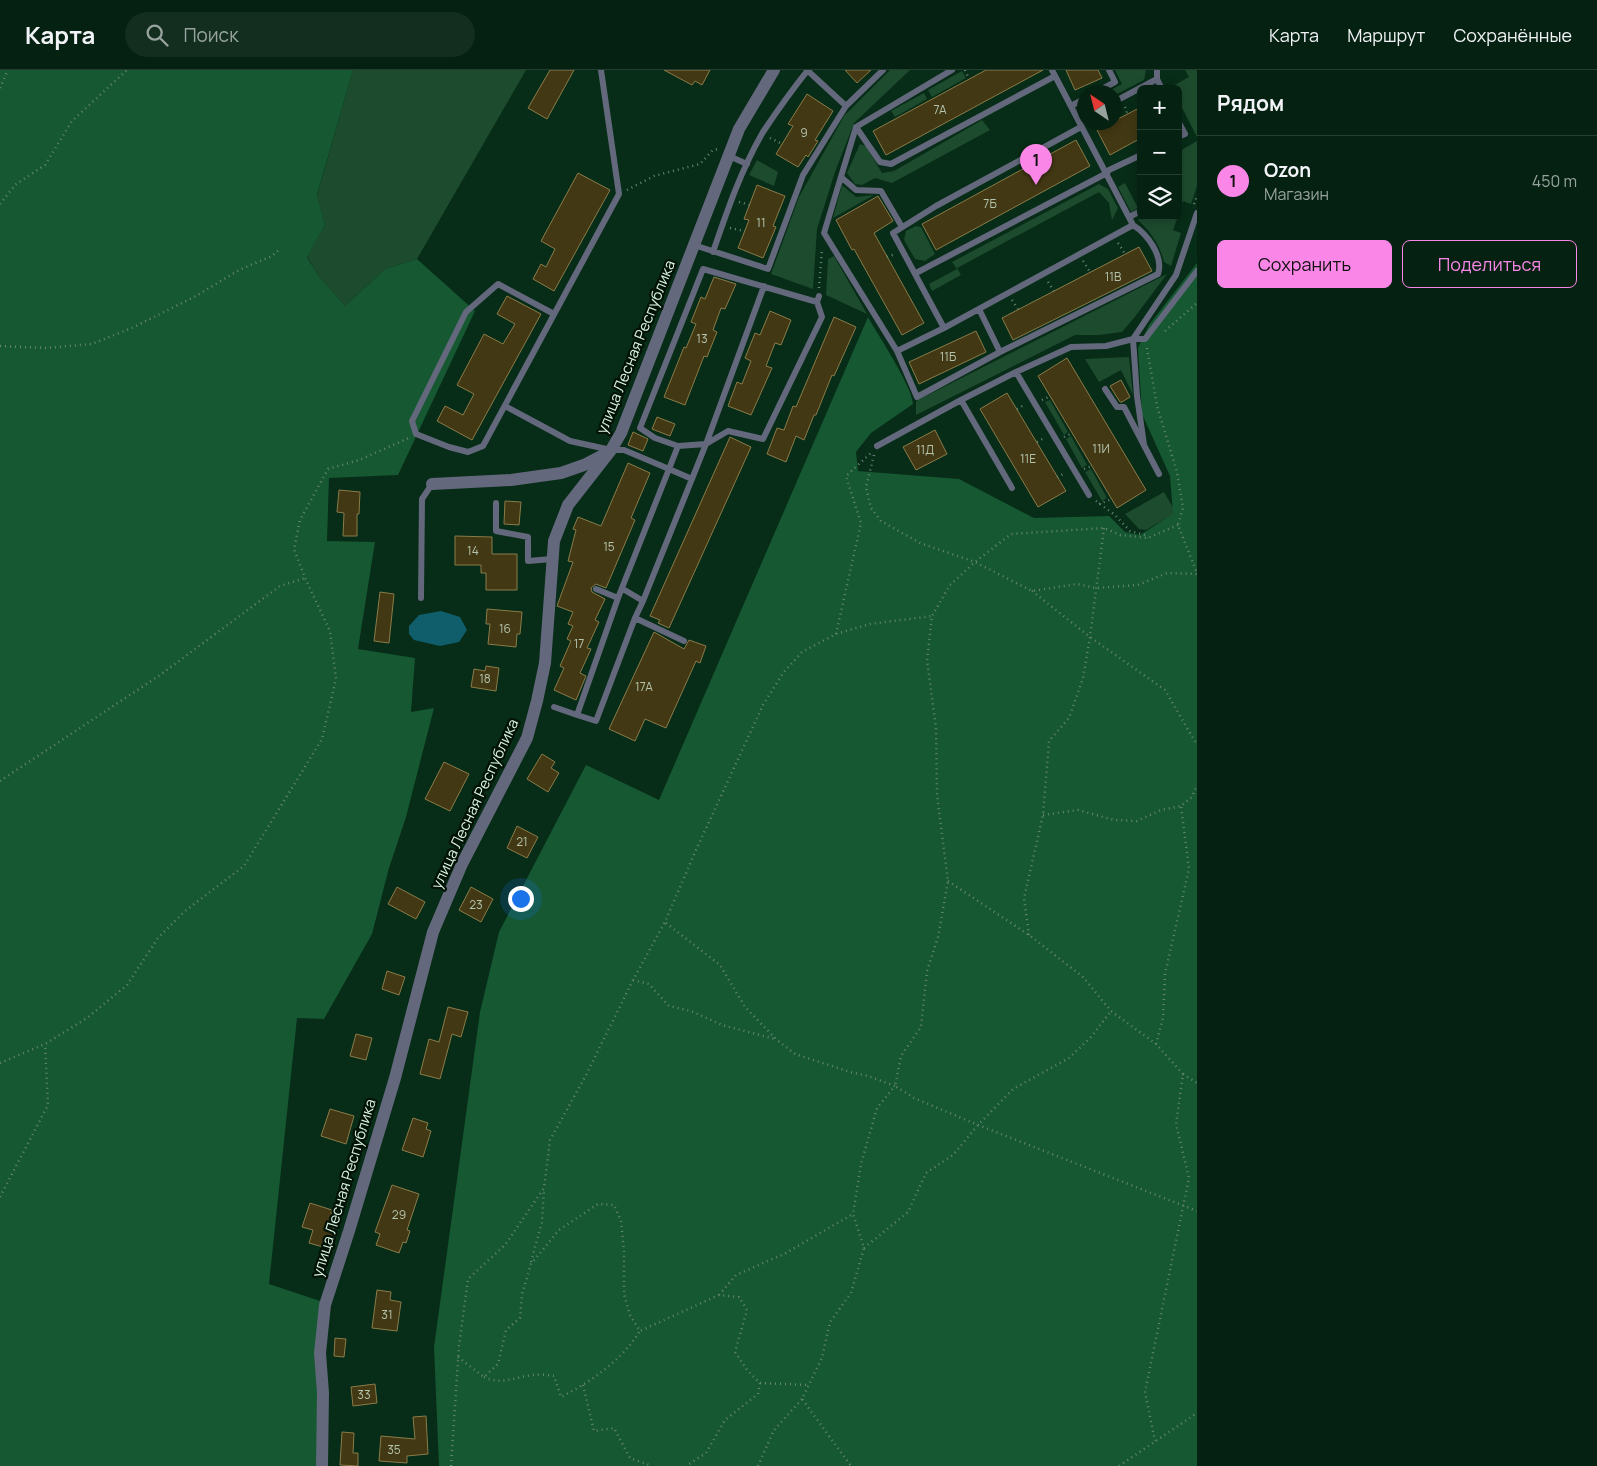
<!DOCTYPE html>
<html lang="ru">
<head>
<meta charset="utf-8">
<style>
	body { margin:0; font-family:Manrope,sans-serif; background:#132e1f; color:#f1f3f6 }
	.controls { position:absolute; right:15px; top:15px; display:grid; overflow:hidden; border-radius:8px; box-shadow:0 2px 12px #0003 }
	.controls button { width:45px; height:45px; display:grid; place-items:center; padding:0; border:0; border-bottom:1px solid #263e31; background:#052111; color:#f1f3f6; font:25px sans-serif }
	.compass { position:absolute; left:1077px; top:15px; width:45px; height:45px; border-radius:50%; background:#052111; box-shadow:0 2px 12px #0003; rotate:325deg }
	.you { position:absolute; left:520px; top:828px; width:18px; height:18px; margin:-12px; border:4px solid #fff; border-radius:50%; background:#1a73e8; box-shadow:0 0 0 8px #1a73e833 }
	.badge { display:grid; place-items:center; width:32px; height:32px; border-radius:50%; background:#fa87e7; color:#111; font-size:16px; font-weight:700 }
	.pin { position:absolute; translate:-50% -41px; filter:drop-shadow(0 1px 2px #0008) }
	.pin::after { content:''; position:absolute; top:26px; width:18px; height:15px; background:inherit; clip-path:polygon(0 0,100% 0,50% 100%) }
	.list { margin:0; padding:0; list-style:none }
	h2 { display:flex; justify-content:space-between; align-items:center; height:65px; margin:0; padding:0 20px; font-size:21px }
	h2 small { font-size:16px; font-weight:400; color:#97a39f }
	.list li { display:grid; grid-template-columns:32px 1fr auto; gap:15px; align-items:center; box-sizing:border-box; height:90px; padding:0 20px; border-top:1px solid #263e31 }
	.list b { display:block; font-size:19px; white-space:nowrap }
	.list p { margin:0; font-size:16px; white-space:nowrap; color:#97a39f }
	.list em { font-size:16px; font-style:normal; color:#97a39f }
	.actions { display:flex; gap:10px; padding:15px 20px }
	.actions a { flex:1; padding:11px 0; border:1px solid #fa87e7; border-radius:8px; text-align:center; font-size:18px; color:#fa87e7 }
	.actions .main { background:#fa87e7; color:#111 }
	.icon { flex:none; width:28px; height:28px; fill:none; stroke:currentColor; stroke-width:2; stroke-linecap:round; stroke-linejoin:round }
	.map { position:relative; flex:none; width:1197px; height:1396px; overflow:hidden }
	header { display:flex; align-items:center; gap:30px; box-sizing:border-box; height:70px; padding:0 25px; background:#052111; border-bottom:1px solid #263e31 }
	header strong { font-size:24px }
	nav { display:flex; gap:28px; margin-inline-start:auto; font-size:18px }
	.search { width:350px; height:45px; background:#132e1f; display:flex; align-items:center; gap:12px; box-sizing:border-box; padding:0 18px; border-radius:28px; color:#97a39f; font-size:19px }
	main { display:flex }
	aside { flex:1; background:#052111 }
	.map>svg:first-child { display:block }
	.green { fill:#1d4b2e }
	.forest { fill:#155832 }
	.water { fill:#105e6c }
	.building { fill:#423814; stroke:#8a7c49 }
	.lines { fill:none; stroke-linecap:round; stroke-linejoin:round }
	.path { stroke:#678673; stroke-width:2.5; stroke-dasharray:1 4; stroke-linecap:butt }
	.service { stroke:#63687c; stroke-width:6 }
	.minor { stroke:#63687c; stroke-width:12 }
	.labels { text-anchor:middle; stroke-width:4.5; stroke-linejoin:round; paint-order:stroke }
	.number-label { font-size:12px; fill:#b4c4ae }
	.street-label { font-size:15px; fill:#daf3e1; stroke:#021206 }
</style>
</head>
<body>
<header>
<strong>Карта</strong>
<div class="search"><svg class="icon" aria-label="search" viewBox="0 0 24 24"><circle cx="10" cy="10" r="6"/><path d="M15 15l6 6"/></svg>Поиск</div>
<nav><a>Карта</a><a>Маршрут</a><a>Сохранённые</a></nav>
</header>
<main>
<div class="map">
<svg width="1197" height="1396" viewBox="0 0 1197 1396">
	<rect width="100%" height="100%" fill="#072c17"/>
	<path class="green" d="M353,0H526L417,189L385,199L345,236L318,205L307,186L325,155L317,126Z
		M890,0H910L854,53L835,102L817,159L813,219L771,204L799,127L844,46Z
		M1115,0H1146L1144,10L1115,25L1114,22H1107L1122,14Z
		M1185,0H1197V67L1178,30V19H1172L1171,17L1189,7Z
		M962,1L966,8L932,27L928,20Z
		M924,23L927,29L895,47L891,41Z
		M982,50L990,60L892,113L875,108L862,115L855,114L847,103L860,74L866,76L882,103L894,101Z
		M1197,71V116L1191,134L1183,131L1178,145V82Z
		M757,90L778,102L774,116L749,105Z
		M1125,113L1138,138L1131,142L1118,117Z
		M1099,114L1108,119L1118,138L1112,150L1109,133L1099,122L957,198L961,205L932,221L929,214L957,199L952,192Z
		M842,115L856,127L874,125L833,148Z
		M1146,146H1178L1173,160L1181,163L1171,196L1164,192C1160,175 1151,162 1138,150Z
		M916,156L921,157L935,184L925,191L915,189L904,170L906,161Z
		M834,186L867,244L826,225L828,189Z
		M1167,204L1134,248L1122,262L1099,265H1075L916,345V331Z
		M1129,287L1133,325L1121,300L1099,312L1085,289Z
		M1050,330L1068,362L1064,365L1045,332Z
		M1071,366L1087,395L1082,398L1066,369Z
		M1091,399L1107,428L1102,431L1085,402Z
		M1164,422L1176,443L1146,460L1139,459L1125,444Z"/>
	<path class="forest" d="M0,0H353L317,125L325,155L307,187L318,205L345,236L385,199L417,189L475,241L398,405L329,408L327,471L375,472L358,579L415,588L411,642L434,638L406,747L389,798L372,864L324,949L297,948L269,1214L320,1231L317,1321V1396H0Z
		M1197,193V1396H439L434,1277L480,942L499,862L586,695L659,730L868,247C878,265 912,316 913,334L871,363L856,382L858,401L959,409L1034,448L1109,446L1125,462L1140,465L1173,444L1170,406L1142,344L1138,278L1149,255Z"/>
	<path class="water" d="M441,541L460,547L467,560L459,572L440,576L414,570L409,564V556L419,545Z"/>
	<path class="building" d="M550,0H574L547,49L528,38Z
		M664,0H710L702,15L695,11L692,15Z
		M845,0H871L857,13Z
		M986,0H1043L886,85L873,61Z
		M1066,0H1098L1102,8L1075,20Z
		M807,24L833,41L815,70L818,71L808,87L806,85L798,97L776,84L793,56L788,54Z
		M1141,37V68L1110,85L1097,60L1114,52V51Z
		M1076,70L1090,96L936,180L922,154Z
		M578,103L610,120L554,221L533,209L541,194L546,197L555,179L541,171Z
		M757,115L785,126L773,156L776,157L763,188L738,178L749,150L744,149Z
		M878,126L893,151L874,163L924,253L902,265L854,179L852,180L836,150Z
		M1139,177L1152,201L1013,270L1002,248Z
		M714,207L736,214L725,239L721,238L713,260L717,262L707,287L704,286L685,335L664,327L684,277L686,278L696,254L691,252L701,227L705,229Z
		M507,226L541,244L472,370L437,351L445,336L463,345L474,324L457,315L484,264L503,274L515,254L497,244Z
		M770,241L791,250L781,275L775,273L766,296L772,298L751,345L728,336L737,312L742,314L751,291L745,288L755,263L760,265Z
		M834,247L856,257L834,306L832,305L816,345H814L804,370L796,366L786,392L767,384L777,358L784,360L793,336L796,337Z
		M976,261L986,282L919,314L909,292Z
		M1067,288L1146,420L1117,438L1038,306Z
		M1121,310L1130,327L1122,332H1120L1110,316Z
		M1007,323L1066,421L1038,437L980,339Z
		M657,347L675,354L670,366L652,359Z
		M935,360L947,384L916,400L903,377Z
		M633,362L648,369L643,381L628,375Z
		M730,367L751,377L669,558L658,553L660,550L650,546Z
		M628,393L650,403L631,448L635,450L606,518L596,514L591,518L592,522L605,529L595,550L599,552L587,578L591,579L580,603L586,606L576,630L554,620L564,598L560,596L571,571L567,569L573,556L568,554L573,542L557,536L573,492L568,491L576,460L573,459L578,447L601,456Z
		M339,420L360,422L359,444H357V466H343L344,443L337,442Z
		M505,431L521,432L519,455L504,454Z
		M455,466L492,467V484H517V520H486V503H481V495H455Z
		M380,522L394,524L389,573L374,571Z
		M487,539L522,542L520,564H517L516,577L488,574L490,554H486Z
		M654,562L684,579L689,570L706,576L700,593L696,591L666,658L645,649L635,671L609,659Z
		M486,596L499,598L496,621L471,617L474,599L485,601Z
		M542,684L555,692L551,698L559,703L548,722L527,709Z
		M444,692L469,704L450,741L425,729Z
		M517,756L538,767L527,788L507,778Z
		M397,817L425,832L416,849L388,834Z
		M471,817L493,829L481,852L459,840Z
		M387,901L405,907L399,925L382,919Z
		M448,937L468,942L461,967L452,964L440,1009L420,1004L429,969L439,972Z
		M356,964L372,968L366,990L350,986Z
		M330,1039L354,1046L346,1074L321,1066Z
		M413,1048L428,1053L426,1059L431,1061L423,1087L402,1080Z
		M392,1115L419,1124L407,1160L410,1161L406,1173L403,1172L399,1183L376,1175L380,1164L375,1162Z
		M310,1133L332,1140L331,1143L338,1145L332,1164L335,1165L330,1179L309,1173L313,1160L302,1157Z
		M377,1220L391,1222L390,1230L401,1232L397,1261L372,1258Z
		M335,1268L346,1269L344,1287L334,1286Z
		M375,1314L377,1333L353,1336L351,1317Z
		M426,1346L428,1384L407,1386V1393L379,1391L381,1366L415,1369L413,1347Z
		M342,1362L354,1363L353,1383H358V1396L340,1395Z"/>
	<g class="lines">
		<path class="path" d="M965,0L969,9
			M0,18L8,0
			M1125,37L1127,41L1126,45
			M770,68L782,74
			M627,120L654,106L700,94L713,80L718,79
			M739,132L750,135
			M0,134L15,115L45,95L72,51L127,0
			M1194,134L1197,126
			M730,158L745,161
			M1118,173L1125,184
			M887,187L895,184
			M1083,191L1090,202
			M1048,212L1054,221
			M819,218L822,179
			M1012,230L1018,239
			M1165,261L1197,233
			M0,276L46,278L92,274L134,257L196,226L239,200L272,186L281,178
			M1147,278L1157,336L1177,402L1183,438L1178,455L1197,503
			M1042,330L1050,326
			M1017,339L1024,335
			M1064,367L1072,363
			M1037,372L1044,368
			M874,385L866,417L871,438L881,451L920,473L975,492L1032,521L1077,514L1096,518L1138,515L1167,503L1197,504
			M1084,399L1092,396
			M1057,407L1065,403
			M1096,431L1115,445L1130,461L1145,465L1148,468
			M1099,434L1112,429
			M1178,455L1148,468L1120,465L1104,458L1011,464L975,492L950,515L932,546L927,590L936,658L937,725L948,811L938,867L927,901L921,957L901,986L895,1016L914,1028L978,1055L1197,1141
			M1032,521L1090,567L1165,620L1197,675
			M836,564L861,453L846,406L872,382
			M0,711L160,605L280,516L305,508
			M1043,745L1078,740L1114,750L1137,751L1161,740L1181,736L1192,727L1197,715
			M948,811L1029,865L1083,907L1111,941L1156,974L1183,1004L1176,1054L1189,1108L1145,1322L1155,1371
			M666,853L720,895L745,937L777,970L795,984L850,1002L868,1006L895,1016L877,1038L861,1094L853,1144L864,1178L851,1223L830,1252L822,1288L802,1329L851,1396
			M1029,865L1024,828L1043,745L1049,671L1069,648L1083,608L1090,567L1104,458
			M633,910L649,914L669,936L691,941L722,955L775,969
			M1156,974L1163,948L1165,904L1189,799L1181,736
			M0,993L45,974L87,948L127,915L158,868L185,841L244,796L322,669L336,609L330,561L305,508L294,479L300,450L328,399L359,390L409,368
			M1183,1004L1197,1013
			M0,1127L48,1035L45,974
			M864,1178L908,1142L926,1103L953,1085L978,1055L1013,1019L1069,988L1091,967L1111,941
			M531,1192L542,1152L544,1119
			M719,1225L736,1205L784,1184L853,1144
			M458,1287L484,1307L498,1294L506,1260L520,1248L522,1224L531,1194L559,1160L598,1134L614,1135L621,1151L624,1181V1224L630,1245L640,1261L719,1225L739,1227L747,1240L735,1282L747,1300L760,1313L758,1324L725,1350L706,1383L686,1396
			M484,1307C502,1316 516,1306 534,1305C540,1304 548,1305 554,1306L561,1327C592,1311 621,1291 640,1261
			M760,1313L809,1315
			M583,1315L594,1361L614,1358L630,1388L652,1396
			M451,1396L459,1276L468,1209L505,1175L544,1118L550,1070L585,1007L633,910L665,852L696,780L763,635L783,603L802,582L836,564L870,554L932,546
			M758,1396L774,1360L802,1329
			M1119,1396L1197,1343"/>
		<path class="service" d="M807,0L846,36
			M952,0L856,57L824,163L897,281L944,258L1133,155
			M1157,0V9L1162,19
			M1096,22L1115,12L1109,0
			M1114,32L1157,9
			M1071,36L1084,29
			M1178,51L1185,64L1178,67
			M856,57L880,92L891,94L1055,6
			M729,86L747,94
			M841,107L856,120L881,121L902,157
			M1129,147L1141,141
			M694,175L768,199L803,105L846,36L883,0
			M713,182C727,141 741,100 763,62C777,41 792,20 808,0
			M916,203L1107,103L1109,100L1141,85
			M979,239L1000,282
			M554,244L498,214L466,242L412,351L416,364L449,377L468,382L483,376L619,124L601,0
			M944,258L893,163L936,136L1081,57
			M897,281L917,327L1000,282L1158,204C1164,186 1147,164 1133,155L1052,0
			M1016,302L1089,425
			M1105,319L1117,337H1124L1159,404
			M961,330L1012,418
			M505,336L570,371L611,380H624L669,399L678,376L655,368L640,358L703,199L817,232L819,226
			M1144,375L1137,326L1133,269L1176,205L1197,143
			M678,376L706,374L728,361L763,369L822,247L817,232
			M877,376L961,330L1016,302L1071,277L1106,276L1133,269H1145L1197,201
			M692,409L669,399L618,528L577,645L596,651L635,548L643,531L706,374L764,216
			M496,433V461L528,467V491L552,489
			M596,519L618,528
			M623,519L643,531
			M421,528L422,429L432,414
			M635,548L684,571
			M554,637L577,645"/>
		<path class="minor" d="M432,414L511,410L561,403L584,395L605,384
			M322,1396L323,1323L320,1283L325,1235L349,1161L395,1008L433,862L462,794L527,668L537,631L545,593L554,471L568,435L611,380L621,363L739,59L774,0"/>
	</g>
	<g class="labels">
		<g class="number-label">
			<text x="940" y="44">7А</text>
			<text x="804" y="67">9</text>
			<text x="990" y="138">7Б</text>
			<text x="761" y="157">11</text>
			<text x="1113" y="211">11В</text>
			<text x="702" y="273">13</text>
			<text x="948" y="291">11Б</text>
			<text x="1101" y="383">11И</text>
			<text x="925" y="384">11Д</text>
			<text x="1028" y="393">11Е</text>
			<text x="609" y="481">15</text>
			<text x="473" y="485">14</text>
			<text x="505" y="563">16</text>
			<text x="579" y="578">17</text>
			<text x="485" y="613">18</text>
			<text x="644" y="621">17А</text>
			<text x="522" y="776">21</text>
			<text x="476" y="839">23</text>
			<text x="399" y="1149">29</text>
			<text x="387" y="1249">31</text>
			<text x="364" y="1329">33</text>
			<text x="394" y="1384">35</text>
		</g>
		<g class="street-label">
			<text transform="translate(636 277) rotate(-68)" y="5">улица Лесная Республика</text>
			<text transform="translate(475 734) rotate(-65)" y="5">улица Лесная Республика</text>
			<text transform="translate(344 1118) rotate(-73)" y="5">улица Лесная Республика</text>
		</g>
	</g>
</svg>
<div class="controls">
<button>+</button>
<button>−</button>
<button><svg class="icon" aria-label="layers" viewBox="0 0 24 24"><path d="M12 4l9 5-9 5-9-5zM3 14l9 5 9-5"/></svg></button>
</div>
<svg class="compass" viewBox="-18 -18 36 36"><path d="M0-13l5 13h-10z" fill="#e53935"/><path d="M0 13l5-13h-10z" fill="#97a39f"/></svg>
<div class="you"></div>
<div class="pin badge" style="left:1036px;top:115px">1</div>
</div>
<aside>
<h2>Рядом<small></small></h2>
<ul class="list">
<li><span class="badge">1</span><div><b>Ozon</b><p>Магазин</p></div><em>450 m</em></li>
</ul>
<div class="actions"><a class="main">Сохранить</a><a>Поделиться</a></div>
</aside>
</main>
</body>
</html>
